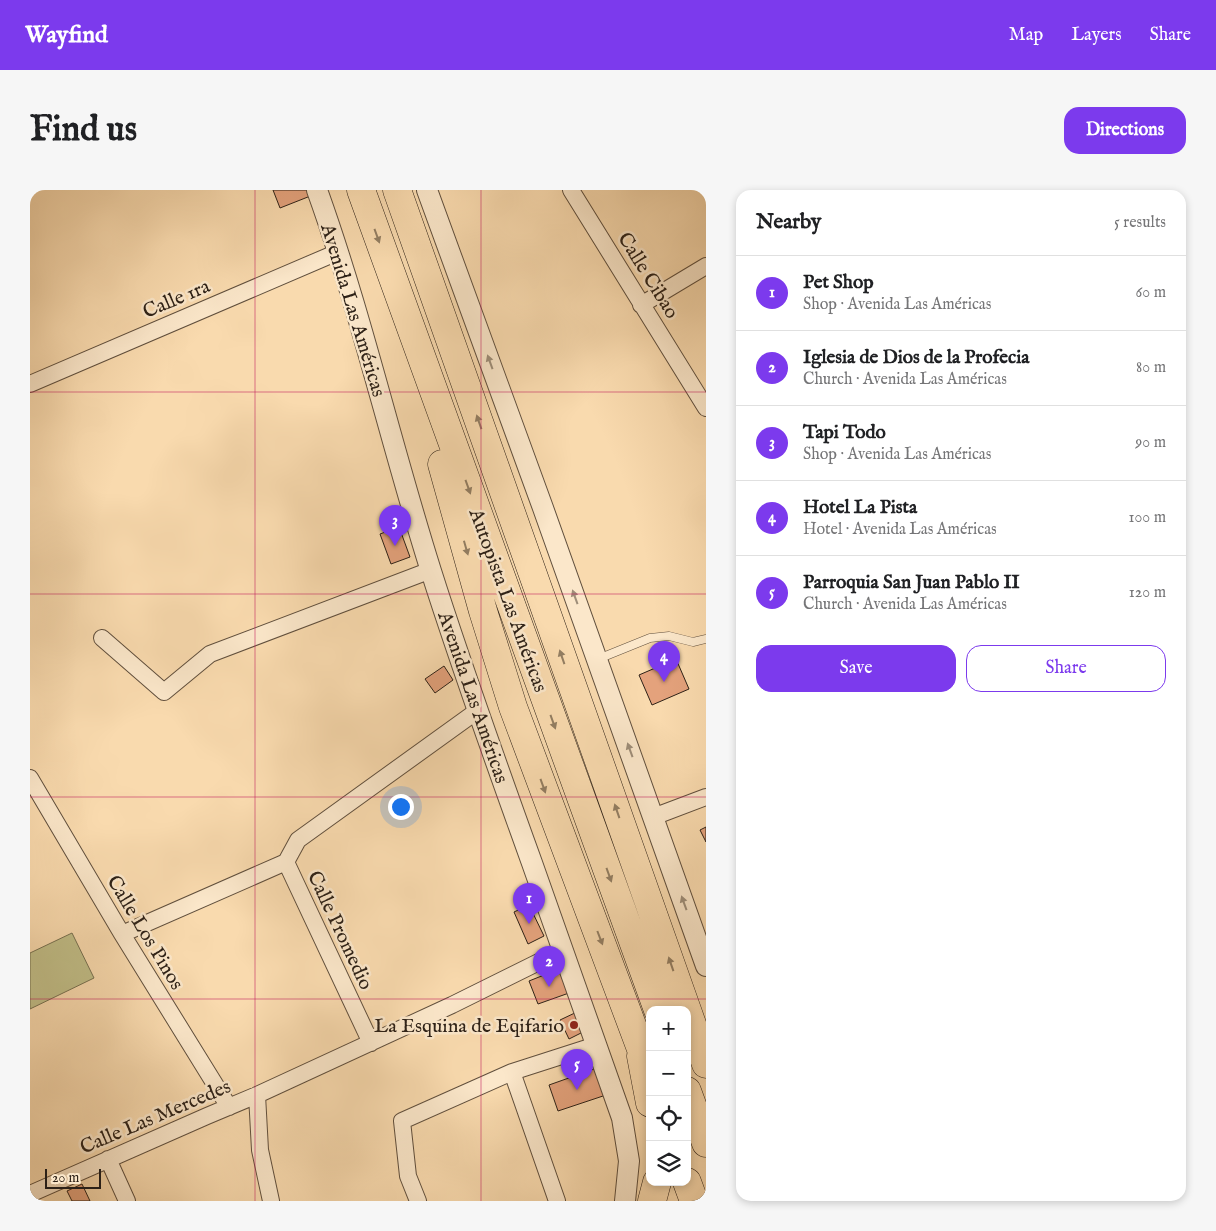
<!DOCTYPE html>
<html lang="en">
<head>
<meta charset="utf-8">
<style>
	body { margin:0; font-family:"IM FELL English",serif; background:#f6f6f6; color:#202124 }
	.controls { position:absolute; right:15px; bottom:15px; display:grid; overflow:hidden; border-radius:10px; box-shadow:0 2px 8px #0003 }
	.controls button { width:45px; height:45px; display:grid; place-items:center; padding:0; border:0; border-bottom:1px solid #e0e0e0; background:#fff; color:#202124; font:25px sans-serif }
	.scale { position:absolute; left:15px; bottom:12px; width:56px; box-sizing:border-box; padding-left:5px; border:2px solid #2d2117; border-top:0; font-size:14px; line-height:18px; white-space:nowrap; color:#2d2117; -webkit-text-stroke:4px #fbe7ca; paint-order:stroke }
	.you { position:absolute; left:370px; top:616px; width:18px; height:18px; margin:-12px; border:4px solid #fff; border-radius:50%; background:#1a73e8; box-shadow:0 0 0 8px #1a73e833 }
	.badge { display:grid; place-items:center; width:32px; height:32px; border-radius:50%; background:#7c3aed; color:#fff; font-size:16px; font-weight:700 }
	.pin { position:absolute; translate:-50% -41px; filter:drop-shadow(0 1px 2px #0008) }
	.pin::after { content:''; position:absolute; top:26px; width:18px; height:15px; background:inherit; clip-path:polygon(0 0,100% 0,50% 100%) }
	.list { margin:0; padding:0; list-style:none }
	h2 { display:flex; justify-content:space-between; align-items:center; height:65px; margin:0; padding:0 20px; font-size:21px }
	h2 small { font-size:16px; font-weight:400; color:#757577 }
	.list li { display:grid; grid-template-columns:32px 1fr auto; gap:15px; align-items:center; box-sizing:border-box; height:75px; padding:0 20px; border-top:1px solid #e0e0e0 }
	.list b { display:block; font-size:19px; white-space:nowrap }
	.list p { margin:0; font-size:16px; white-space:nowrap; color:#757577 }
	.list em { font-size:16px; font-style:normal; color:#757577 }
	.actions { display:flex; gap:10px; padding:15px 20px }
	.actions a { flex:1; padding:11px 0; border:1px solid #7c3aed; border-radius:15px; text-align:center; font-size:18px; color:#7c3aed }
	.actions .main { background:#7c3aed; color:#fff }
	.icon { flex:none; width:28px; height:28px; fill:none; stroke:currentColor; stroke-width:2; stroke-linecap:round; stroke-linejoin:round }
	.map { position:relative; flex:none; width:676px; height:1011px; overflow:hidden; border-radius:15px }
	header { display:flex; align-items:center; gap:30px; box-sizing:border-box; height:70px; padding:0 25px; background:#7c3aed; color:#fff }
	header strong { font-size:24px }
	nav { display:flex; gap:28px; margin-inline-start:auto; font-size:18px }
	.intro { display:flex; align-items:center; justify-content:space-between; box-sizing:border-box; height:120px; padding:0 30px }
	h1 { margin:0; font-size:35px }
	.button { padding:12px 22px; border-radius:15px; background:#7c3aed; color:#fff; font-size:18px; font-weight:700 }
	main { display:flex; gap:30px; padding:0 30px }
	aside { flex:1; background:#fff; border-radius:15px; box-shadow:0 2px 8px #0003 }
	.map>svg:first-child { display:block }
	.green { fill:#c1be88; stroke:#777050 }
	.building { fill:#e4a27c; stroke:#2d2117 }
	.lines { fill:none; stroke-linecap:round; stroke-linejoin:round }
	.service-casing { stroke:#604f3d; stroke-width:9 }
	.minor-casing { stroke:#604f3d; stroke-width:18 }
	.tertiary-casing { stroke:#604f3d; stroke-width:22 }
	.motorway-casing { stroke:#2d2117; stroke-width:29 }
	.service { stroke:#fbe7ca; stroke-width:8 }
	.minor { stroke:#fbe7ca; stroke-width:16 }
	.tertiary { stroke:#fbe7ca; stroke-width:20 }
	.motorway { stroke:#f9daae; stroke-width:28 }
	.oneway { fill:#937e62 }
	.oneway2 { fill:#9e8e79 }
	.grid { fill:none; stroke:#c2185b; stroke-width:1; stroke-opacity:0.55 }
	.poi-dot { fill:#8f2418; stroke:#fbe7ca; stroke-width:2 }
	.labels { text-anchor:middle; stroke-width:5; stroke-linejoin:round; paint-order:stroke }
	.street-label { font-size:20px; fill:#2d2117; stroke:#fbe7ca }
	.poi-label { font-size:20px; fill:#2d2117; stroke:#fbe7ca; text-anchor:end }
</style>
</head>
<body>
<header>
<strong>Wayfind</strong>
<nav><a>Map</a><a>Layers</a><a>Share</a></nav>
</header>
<div class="intro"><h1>Find us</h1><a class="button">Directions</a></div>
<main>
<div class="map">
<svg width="676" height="1011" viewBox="0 0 676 1011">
	<rect width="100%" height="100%" fill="#f9daae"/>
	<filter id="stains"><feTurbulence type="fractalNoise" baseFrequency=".004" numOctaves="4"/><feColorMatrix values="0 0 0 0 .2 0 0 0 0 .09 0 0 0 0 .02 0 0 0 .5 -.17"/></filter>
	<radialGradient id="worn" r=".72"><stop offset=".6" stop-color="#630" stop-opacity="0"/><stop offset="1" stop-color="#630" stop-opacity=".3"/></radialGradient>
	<path class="green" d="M42,743L64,788L0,819V763Z"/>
	<path class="building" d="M243,0H287L288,3L250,18Z
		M369,337L380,367L361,374L350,344Z
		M646,469L659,499L622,515L609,485Z
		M414,476L423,490L405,503L395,489Z
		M676,637V652L670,640Z
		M499,715L514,746L498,754L484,722Z
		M524,781L532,783L539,803L508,814L499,791Z
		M549,821L557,840L539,849L530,830Z
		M567,878L576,905L528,921L519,895Z
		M52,994L60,1011H42L37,1001Z"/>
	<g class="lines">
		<g class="service-casing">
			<path id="service" d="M568,469L620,448L639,446L663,452L676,449"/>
		</g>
		<g class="minor-casing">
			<path id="minor" d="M541,0L676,218
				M611,115L676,76
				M0,194L308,62
				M72,448L134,502L180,464L401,380
				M0,588L92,744L199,917
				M623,627L676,607
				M256,672L341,853
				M92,744L256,672L268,650L447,521
				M227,905L230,960L241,1011
				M78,969L97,1011
				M0,1004L177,926L227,905L422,815L533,760
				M388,1011L378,986L372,931L482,882
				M527,1011L482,882L566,855"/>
		</g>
		<g class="tertiary-casing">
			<path id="tertiary" d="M287,0C332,125 361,255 401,381C432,479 467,576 502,673C532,758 562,843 592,928L599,971L595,1011
				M397,0L513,318L676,776"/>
		</g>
		<g class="motorway-casing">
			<path id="motorway" d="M331,0L628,820
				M367,0L657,820
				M412,274L453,421L483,517L620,883
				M657,820L676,874
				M611,866L620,913
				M657,901L676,953
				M657,992L664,1011
				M622,1011L627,992"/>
		</g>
		<use href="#service" class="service"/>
		<use href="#minor" class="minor"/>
		<use href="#tertiary" class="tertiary"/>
		<use href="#motorway" class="motorway"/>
	</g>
	<defs><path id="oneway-solid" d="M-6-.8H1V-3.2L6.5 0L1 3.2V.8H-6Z" transform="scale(1.25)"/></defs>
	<g class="oneway">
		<use href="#oneway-solid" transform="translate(347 46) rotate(70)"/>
		<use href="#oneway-solid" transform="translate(449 232) rotate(-109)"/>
		<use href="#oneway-solid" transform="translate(438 297) rotate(70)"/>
		<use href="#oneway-solid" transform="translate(436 358) rotate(74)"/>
		<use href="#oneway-solid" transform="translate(532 467) rotate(-109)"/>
		<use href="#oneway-solid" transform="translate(523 532) rotate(70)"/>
		<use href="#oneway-solid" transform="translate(513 596) rotate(70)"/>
		<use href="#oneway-solid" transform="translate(587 621) rotate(-109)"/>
		<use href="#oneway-solid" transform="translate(579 685) rotate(70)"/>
		<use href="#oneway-solid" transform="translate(570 748) rotate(69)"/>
		<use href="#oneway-solid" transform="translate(641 774) rotate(-109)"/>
	</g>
	<g class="oneway2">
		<use href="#oneway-solid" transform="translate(460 172) rotate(-110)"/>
		<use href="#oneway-solid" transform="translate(545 407) rotate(-110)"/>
		<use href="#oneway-solid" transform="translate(600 560) rotate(-110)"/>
		<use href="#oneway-solid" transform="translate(654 713) rotate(-110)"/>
	</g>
	<path class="grid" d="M225,0V1011M451,0V1011M0,202H676M0,404H676M0,607H676M0,809H676"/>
	<circle class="poi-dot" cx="544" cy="835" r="5"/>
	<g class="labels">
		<g class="street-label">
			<text transform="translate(619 85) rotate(58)" y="7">Calle Cibao</text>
			<text transform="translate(146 108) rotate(-23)" y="7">Calle 1ra</text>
			<text transform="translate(324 120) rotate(73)" y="7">Avenida Las Américas</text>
			<text transform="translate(479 410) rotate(70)" y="7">Autopista Las Américas</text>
			<text transform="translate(444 507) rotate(71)" y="7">Avenida Las Américas</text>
			<text transform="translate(311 740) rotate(65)" y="7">Calle Promedio</text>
			<text transform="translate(116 742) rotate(59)" y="7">Calle Los Pinos</text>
			<text transform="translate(125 926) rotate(-23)" y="7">Calle Las Mercedes</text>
		</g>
		<g class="poi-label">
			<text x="534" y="842">La Esquina de Eqifario</text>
		</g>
	</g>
	<rect width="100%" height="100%" filter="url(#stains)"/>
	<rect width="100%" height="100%" fill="url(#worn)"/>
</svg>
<div class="controls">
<button>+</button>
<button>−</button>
<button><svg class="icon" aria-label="locate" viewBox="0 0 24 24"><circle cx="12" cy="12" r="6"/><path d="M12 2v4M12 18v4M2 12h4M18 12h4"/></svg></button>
<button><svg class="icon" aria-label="layers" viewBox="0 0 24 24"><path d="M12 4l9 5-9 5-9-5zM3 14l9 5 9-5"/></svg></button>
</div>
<div class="scale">20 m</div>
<div class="you"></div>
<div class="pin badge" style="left:499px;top:734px">1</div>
<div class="pin badge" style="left:519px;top:797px">2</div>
<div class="pin badge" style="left:365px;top:356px">3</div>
<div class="pin badge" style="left:634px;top:492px">4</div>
<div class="pin badge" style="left:547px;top:900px">5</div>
</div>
<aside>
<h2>Nearby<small>5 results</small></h2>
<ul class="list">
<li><span class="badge">1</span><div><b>Pet Shop</b><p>Shop · Avenida Las Américas</p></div><em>60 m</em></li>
<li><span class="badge">2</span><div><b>Iglesia de Dios de la Profecia</b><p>Church · Avenida Las Américas</p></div><em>80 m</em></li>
<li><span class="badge">3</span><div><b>Tapi Todo</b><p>Shop · Avenida Las Américas</p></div><em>90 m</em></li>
<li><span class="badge">4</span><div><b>Hotel La Pista</b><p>Hotel · Avenida Las Américas</p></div><em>100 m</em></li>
<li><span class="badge">5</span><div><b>Parroquia San Juan Pablo II</b><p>Church · Avenida Las Américas</p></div><em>120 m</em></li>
</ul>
<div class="actions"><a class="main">Save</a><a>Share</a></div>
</aside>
</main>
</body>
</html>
